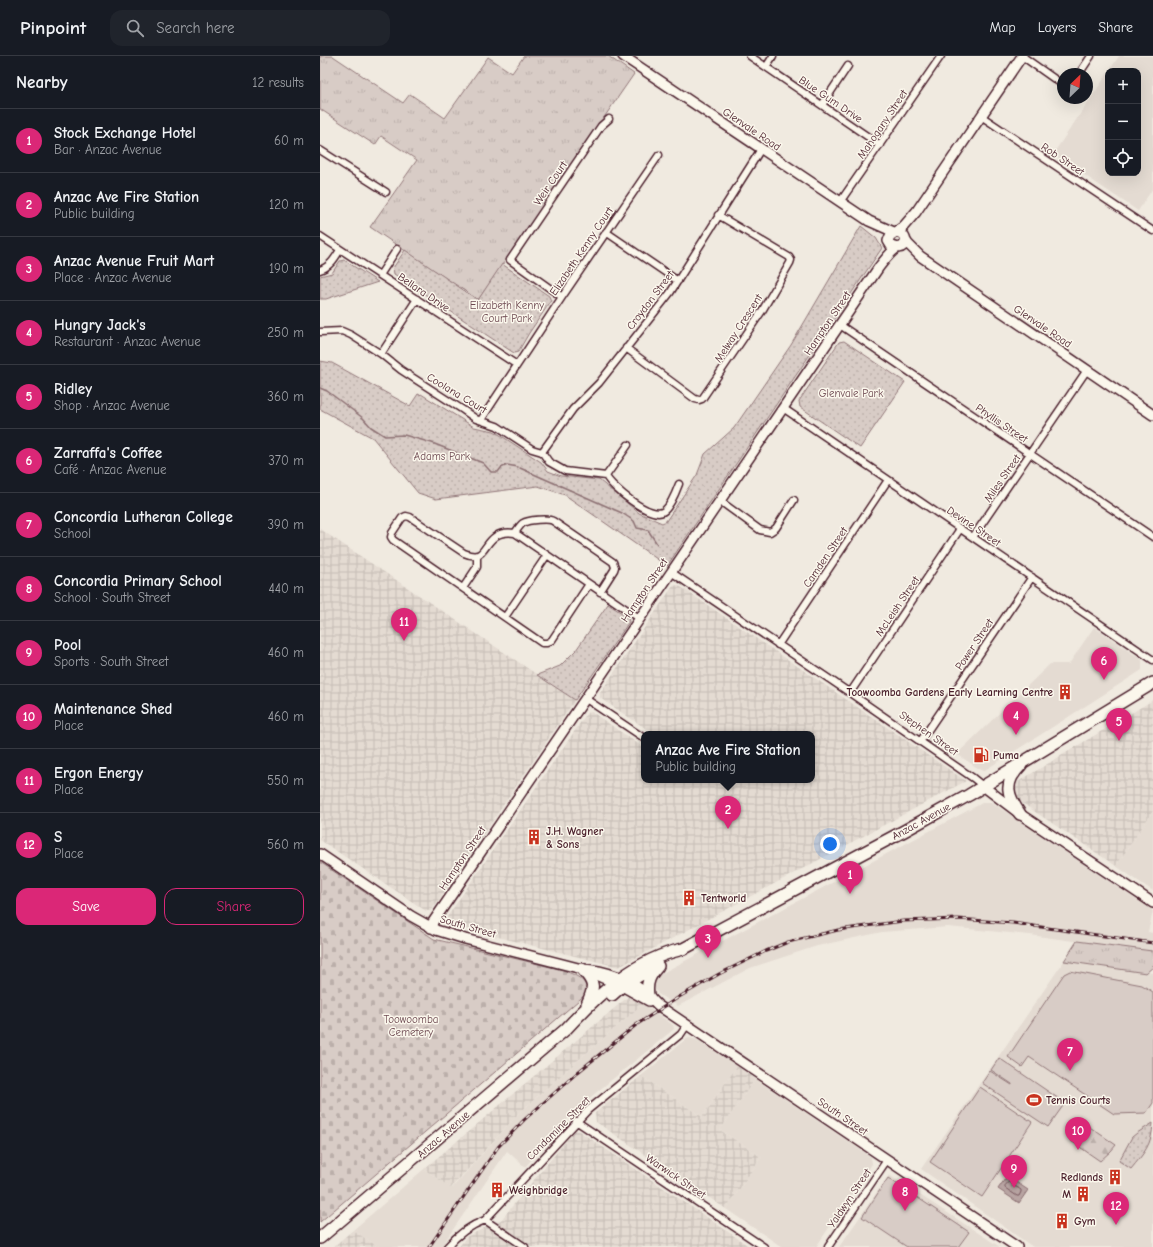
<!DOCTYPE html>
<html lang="en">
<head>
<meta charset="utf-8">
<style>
	body { margin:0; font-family:"Comic Neue",sans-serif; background:#20242c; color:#f1f3f6 }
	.controls { position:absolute; right:12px; top:12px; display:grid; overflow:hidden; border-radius:8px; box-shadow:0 4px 16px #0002 }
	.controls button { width:36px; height:36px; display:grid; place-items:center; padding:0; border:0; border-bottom:1px solid #363941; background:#171b24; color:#f1f3f6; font:20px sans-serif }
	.compass { position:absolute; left:737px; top:12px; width:36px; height:36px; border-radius:50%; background:#171b24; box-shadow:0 4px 16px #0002; rotate:25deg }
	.you { position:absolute; left:510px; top:788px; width:14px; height:14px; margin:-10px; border:3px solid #fff; border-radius:50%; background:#1a73e8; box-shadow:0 0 0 6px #1a73e833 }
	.badge { display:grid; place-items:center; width:26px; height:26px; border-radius:50%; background:#db2777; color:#fff; font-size:13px; font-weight:700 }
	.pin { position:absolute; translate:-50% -33px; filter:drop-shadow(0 1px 2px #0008) }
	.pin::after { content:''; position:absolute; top:21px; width:14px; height:12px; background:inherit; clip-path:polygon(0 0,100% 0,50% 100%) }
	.popup { position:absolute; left:321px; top:675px; width:174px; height:52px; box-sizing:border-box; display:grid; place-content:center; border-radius:8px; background:#171b24; filter:drop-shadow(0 1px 3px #0005); font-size:13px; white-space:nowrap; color:#9ea1a6 }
	.popup b { font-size:15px; color:#f1f3f6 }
	.popup::after { content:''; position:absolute; left:50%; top:100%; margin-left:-8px; border:8px solid transparent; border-top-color:#171b24 }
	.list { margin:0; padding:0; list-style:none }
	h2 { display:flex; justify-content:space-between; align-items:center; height:52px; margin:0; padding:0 16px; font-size:17px }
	h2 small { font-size:13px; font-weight:400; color:#9ea1a6 }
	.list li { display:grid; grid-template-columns:26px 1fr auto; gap:12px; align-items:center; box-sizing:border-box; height:64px; padding:0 16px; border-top:1px solid #363941 }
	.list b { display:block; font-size:15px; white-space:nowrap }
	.list p { margin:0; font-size:13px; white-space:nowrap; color:#9ea1a6 }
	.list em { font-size:13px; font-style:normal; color:#9ea1a6 }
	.actions { display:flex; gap:8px; padding:12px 16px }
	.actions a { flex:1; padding:9px 0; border:1px solid #db2777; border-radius:12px; text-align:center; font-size:14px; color:#db2777 }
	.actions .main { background:#db2777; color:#fff }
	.icon { flex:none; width:22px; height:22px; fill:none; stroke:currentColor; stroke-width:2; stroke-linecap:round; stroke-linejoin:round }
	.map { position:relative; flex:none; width:833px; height:1191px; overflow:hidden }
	header { display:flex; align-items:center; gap:24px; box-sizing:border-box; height:56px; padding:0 20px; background:#171b24; border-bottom:1px solid #363941 }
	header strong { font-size:19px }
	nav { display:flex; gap:22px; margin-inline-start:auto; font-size:14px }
	.search { width:280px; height:36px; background:#20242c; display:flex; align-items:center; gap:10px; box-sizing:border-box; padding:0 14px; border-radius:12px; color:#9ea1a6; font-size:15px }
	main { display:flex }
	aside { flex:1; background:#171b24 }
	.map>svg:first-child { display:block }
	.built { fill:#e4dbd2 }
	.industrial { fill:url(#industrial-grid) }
	.grass { fill:url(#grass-tufts); stroke:#917678 }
	.forest { fill:url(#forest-firs); stroke:#917678 }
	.cemetery { fill:url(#cemetery-stones); stroke:#917678 }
	.park { fill:url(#park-dots); stroke:#917678 }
	.pitch { fill:#d8ccc6; stroke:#917678 }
	.water { fill:url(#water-ripples); stroke:#8c6f72 }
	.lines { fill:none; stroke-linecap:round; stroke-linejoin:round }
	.shore { stroke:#76545b; stroke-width:1 }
	.stream { stroke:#8c6f72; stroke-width:1.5 }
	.street-casing { stroke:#4a1f2b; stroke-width:9 }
	.secondary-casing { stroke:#4a1f2b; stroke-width:12 }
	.highway-casing { stroke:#4a1f2b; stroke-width:14 }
	.street { stroke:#fbf7ec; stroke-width:6 }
	.secondary { stroke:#fbf7ec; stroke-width:9 }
	.highway { stroke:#fbf7ec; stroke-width:11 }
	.rail-casing { stroke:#4a1f2b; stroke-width:3 }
	.rail { stroke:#fbf7ec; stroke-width:1.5; stroke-dasharray:4.5; stroke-linecap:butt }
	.labels { text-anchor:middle; stroke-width:3; stroke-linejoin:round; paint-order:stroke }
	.street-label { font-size:11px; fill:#4a1f2b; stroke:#fbf7ec }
	.park-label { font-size:11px; fill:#6e4a52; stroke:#fbf7ec }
	.poi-label { font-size:11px; font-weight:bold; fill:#4a1f2b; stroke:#fbf7ec; text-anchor:start }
</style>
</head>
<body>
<header>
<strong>Pinpoint</strong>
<div class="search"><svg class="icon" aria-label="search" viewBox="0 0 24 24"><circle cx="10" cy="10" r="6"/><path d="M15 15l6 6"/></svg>Search here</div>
<nav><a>Map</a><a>Layers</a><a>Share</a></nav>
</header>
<main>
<aside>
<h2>Nearby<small>12 results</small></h2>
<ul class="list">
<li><span class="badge">1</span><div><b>Stock Exchange Hotel</b><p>Bar · Anzac Avenue</p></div><em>60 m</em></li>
<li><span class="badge">2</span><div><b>Anzac Ave Fire Station</b><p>Public building</p></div><em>120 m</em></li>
<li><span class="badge">3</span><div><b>Anzac Avenue Fruit Mart</b><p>Place · Anzac Avenue</p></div><em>190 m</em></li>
<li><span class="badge">4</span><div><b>Hungry Jack's</b><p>Restaurant · Anzac Avenue</p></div><em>250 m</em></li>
<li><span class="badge">5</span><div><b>Ridley</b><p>Shop · Anzac Avenue</p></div><em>360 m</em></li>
<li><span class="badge">6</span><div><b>Zarraffa's Coffee</b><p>Café · Anzac Avenue</p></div><em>370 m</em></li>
<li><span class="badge">7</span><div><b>Concordia Lutheran College</b><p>School</p></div><em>390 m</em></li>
<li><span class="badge">8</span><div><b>Concordia Primary School</b><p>School · South Street</p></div><em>440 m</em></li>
<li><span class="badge">9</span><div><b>Pool</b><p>Sports · South Street</p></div><em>460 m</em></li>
<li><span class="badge">10</span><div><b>Maintenance Shed</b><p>Place</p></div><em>460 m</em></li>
<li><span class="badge">11</span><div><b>Ergon Energy</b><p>Place</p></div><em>550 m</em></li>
<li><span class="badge">12</span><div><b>S</b><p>Place</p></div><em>560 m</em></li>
</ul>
<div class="actions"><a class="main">Save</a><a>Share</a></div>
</aside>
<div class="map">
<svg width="833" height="1191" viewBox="0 0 833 1191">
	<defs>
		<pattern id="industrial-grid" width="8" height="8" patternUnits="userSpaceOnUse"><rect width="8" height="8" fill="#e4dbd2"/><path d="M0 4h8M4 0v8" fill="none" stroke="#c5bcb4"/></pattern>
		<pattern id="grass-tufts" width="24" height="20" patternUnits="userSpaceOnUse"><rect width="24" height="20" fill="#d8ccc6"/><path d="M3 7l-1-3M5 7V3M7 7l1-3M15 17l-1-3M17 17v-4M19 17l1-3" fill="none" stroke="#bbafaa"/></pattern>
		<pattern id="forest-firs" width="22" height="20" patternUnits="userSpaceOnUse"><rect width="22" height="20" fill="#d8ccc6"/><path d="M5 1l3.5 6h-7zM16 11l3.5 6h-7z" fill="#bbafaa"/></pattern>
		<pattern id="cemetery-stones" width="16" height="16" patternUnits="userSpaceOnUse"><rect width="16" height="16" fill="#d8ccc6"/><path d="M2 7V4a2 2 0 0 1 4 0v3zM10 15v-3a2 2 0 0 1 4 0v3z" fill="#bbafaa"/></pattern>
		<pattern id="park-dots" width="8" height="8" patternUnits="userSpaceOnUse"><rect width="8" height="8" fill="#d8ccc6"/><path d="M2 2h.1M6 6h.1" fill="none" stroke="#bbafaa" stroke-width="1.8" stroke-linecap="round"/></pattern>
		<pattern id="water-ripples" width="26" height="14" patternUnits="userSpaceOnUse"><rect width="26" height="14" fill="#b8a4a2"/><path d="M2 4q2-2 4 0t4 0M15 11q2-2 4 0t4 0" fill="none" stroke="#988584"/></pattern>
	</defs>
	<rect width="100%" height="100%" fill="#f0eae0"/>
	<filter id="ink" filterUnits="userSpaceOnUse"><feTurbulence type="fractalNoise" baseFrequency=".025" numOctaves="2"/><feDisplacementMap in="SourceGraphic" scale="8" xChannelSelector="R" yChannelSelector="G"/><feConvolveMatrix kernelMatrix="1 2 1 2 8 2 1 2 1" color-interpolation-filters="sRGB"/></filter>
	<g filter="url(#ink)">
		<path class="built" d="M799,0H833V132L818,155L733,98L788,17V117H818V15H789Z
			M774,571L822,604V614L665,714L659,713L637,698L730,608H749Z
			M664,746H671L833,855L828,876L833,877V896L710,879L628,871L562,876L497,890L430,912L358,950L338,938L334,931L335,921Z
			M833,755V835L796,810Z
			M744,905L833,917V1191H713L601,1113Z
			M323,948L353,969L354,973L256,1053L205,1111L187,1095L121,1191H58L33,1174L104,1113L132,1132L197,1059L257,1005Z
			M370,982L377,984L417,1010L382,1061L321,1020L366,983Z
			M435,1023L551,1101L552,1108L496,1191H462L406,1153L441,1101L400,1074Z
			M569,1119L680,1191H519Z"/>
		<path class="industrial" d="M0,473L255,644L111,855H106L0,784Z
			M358,529L646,725L299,911L126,868L125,864L267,657L272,656L324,692V724H492V678H334L280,642V637L353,530Z
			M833,644V755L796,810L699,745L696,740L694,733L696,727Z
			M310,939L323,948L257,1005L197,1059L131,1132L104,1113Z
			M417,1010L435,1023L400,1074L441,1101L406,1153L276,1066L275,1057L321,1020L382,1061Z
			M256,1073L391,1164L430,1191H139L146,1181L181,1164Z
			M33,1174L58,1191H13Z"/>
		<path class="grass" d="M0,0H13L83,47L90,38L125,62L168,1L192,17L204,0H288L314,18L158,244L50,171L97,104L61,80L55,89L0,53Z
			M757,885L832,895L833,911L826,917L744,905Z"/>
		<path class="forest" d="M758,1063L796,1089L791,1095L780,1105L751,1085C751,1077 750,1067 758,1063Z"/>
		<path class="cemetery" d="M0,806L114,883L243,914C254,919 269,923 266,938L0,1166Z"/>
		<path class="park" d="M541,170L556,182L562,192L347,510L245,439L218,430L116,443L98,437L53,382L0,353V305L12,307L90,350L98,338L100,339L101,338L154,371L174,375L221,406L228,415L241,420L279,424L319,457L342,467L346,465L377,419L385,398L414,372L471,289Z
			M85,194L158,244L182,208L229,240L231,245L209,277L198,296L194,297L74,218L73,212Z
			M24,204L58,226L6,243H0V220L12,217L20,205Z
			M524,285L585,326L540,392L480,351L479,345L519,286Z
			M288,548L308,561L309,566L255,644L217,619L240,610L256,594Z
			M833,1067C832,1089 824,1097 811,1113L799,1105L812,1081L817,1077Z"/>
		<path class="pitch" d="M750,915L822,929L833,936V1047L826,1057L794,1058L709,1001L702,1011L688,1001L744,918Z
			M679,1002L745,1047L728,1071L662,1027L670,1015L692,1029V1028L671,1014Z
			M660,1031L712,1066L662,1141L610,1106Z
			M568,1122L649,1176L638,1191H587L542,1161Z"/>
		<path class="water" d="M687,1120L708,1134L699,1147L678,1133Z"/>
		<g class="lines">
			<path class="shore" d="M689,1126L701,1134V1136L699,1140H697L685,1132V1130Z"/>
			<path class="stream" d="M0,332L7,335L43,362L51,371L65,380L84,379L112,387L163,407L171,416H178L181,412L187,409L198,411
				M200,412L302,457L314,465L317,472L328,474L337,488"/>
			<g class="street-casing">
				<path id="street" d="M430,0L560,89
					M702,0L743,29
					M446,11L453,0
					M759,18L771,0
					M502,49L528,10
					M661,60L833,175
					M0,94L66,136
					M520,146L621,0
					M286,176L358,225
					M0,180L197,309
					M0,214C10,211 15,202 20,194
					M60,219L77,193
					M242,241L190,204L281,70L289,63
					M520,269L833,481
					M0,276L22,275L31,279L61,298L81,314L143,354L156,363L177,370L212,393L222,396L229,406L245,415L286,420
					M306,292L375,343L379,344L382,343L442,255L470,207L471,204L469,201L398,159
					M61,298L97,243
					M463,352L833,604
					M161,364L242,241L339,99
					M222,396L253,353L279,327L350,237L441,93
					M286,420C291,431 332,465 344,455C350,450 356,436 359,428
					M286,420L308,389
					M400,445L440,474L450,476L456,472L474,444
					M195,477C197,474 200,469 203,467C208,464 228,462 233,465L293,506L295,511L294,514L280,536
					M653,481L767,314
					M351,516L530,637L653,722L663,730
					M269,528L232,584L227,587H222L73,484L71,481L72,477L82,462L86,460L90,461L144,497C165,506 162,489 176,480C182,476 188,476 195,477L319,562
					M143,532L157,511V500
					M185,561L227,499
					M458,589L568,424
					M530,637L640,473
					M266,643L324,682
					M600,686L712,521
					M256,1065L444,1191
					M165,1164L205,1191
					M127,1191C138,1178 149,1170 165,1164L268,1054L361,978L367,969
					M508,1191L567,1104"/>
			</g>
			<g class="secondary-casing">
				<path id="secondary" d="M303,0L549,165L574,176
					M576,176L583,171L596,156L702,0
					M585,183L588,188L600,200L833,359
					M663,730L700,758L833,847
					M0,798L91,860L116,874L145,883L262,913L302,930L329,945
					M111,872L113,866L152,809L559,211C564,205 570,196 577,192C581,190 580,193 583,190C589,183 583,177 576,176L570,180L568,185L571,190L578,192
					M262,913C285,914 311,923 328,939C332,943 335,947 339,950L697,1191"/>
			</g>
			<g class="highway-casing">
				<path id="highway" d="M700,758C687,739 683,727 701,709
					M262,913C275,927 275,931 267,948
					M292,939L302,930L329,914
					M328,939C326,926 330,919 338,910
					M0,1182L246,973C278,938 316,903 363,893L584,775L649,739L833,627"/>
			</g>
			<use href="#street" class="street"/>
			<use href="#secondary" class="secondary"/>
			<use href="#highway" class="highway"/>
			<g class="rail-casing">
				<path id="rail" d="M109,1191L178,1091L204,1064L258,1016L316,969L359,941L399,918L446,895L468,886L518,874L583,865L638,863L693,867L833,887"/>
			</g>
			<use href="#rail" class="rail"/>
		</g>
	</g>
	<defs>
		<g id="building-bare" transform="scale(1.2)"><path d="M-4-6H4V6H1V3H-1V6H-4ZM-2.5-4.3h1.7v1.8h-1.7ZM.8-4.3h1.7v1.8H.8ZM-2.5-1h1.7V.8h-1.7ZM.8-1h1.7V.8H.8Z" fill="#c8321e" stroke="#fbf7ec" stroke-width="2.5" paint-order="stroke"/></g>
		<g id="fuel-bare" transform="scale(1.2)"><path d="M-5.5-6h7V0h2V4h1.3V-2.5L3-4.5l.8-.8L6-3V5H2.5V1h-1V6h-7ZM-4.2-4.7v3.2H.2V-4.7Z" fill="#c8321e" stroke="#fbf7ec" stroke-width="2.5" paint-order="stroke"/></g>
		<g id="stadium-bare" transform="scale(1.2)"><path d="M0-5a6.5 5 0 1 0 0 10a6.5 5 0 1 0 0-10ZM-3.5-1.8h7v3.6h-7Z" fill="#c8321e" stroke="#fbf7ec" stroke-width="2.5" paint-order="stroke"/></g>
	</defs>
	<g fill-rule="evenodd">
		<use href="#building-bare" x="745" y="636"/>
		<use href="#fuel-bare" x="661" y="699"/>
		<use href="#building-bare" x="214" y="781"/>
		<use href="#building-bare" x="369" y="842"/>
		<use href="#stadium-bare" x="714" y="1044"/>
		<use href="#building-bare" x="795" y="1121"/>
		<use href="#building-bare" x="177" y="1134"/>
		<use href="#building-bare" x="763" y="1138"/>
		<use href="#building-bare" x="742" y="1165"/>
	</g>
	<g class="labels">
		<g class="street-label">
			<text transform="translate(511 43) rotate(34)" y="4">Blue Gum Drive</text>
			<text transform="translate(562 68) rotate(-56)" y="4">Mahogany Street</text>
			<text transform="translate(432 73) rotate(34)" y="4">Glenvale Road</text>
			<text transform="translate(743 103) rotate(34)" y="4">Rob Street</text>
			<text transform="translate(230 127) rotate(-56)" y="4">Weir Court</text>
			<text transform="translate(261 195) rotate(-56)" y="4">Elizabeth Kenny Court</text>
			<text transform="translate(104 236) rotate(34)" y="4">Bellara Drive</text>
			<text transform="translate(330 244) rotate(-53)" y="4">Croydon Street</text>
			<text transform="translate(507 267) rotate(-56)" y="4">Hampton Street</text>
			<text transform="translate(723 270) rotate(34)" y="4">Glenvale Road</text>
			<text transform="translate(418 272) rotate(-57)" y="4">Melway Crescent</text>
			<text transform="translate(137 337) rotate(31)" y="4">Coolana Court</text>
			<text transform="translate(682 367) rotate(34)" y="4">Phyllis Street</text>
			<text transform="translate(682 422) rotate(-55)" y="4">Miles Street</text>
			<text transform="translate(654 470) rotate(34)" y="4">Devine Street</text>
			<text transform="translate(505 501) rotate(-56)" y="4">Camden Street</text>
			<text transform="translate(324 534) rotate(-56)" y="4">Hampton Street</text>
			<text transform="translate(577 550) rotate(-56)" y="4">McLeish Street</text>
			<text transform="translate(654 588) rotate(-56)" y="4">Power Street</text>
			<text transform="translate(609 677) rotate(35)" y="4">Stephen Street</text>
			<text transform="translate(601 765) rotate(-29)" y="4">Anzac Avenue</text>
			<text transform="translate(142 802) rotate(-56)" y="4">Hampton Street</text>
			<text transform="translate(148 870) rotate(16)" y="4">South Street</text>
			<text transform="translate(523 1060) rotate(34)" y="4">South Street</text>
			<text transform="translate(238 1072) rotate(-45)" y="4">Condamine Street</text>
			<text transform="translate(123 1078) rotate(-41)" y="4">Anzac Avenue</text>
			<text transform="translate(356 1120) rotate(34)" y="4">Warwick Street</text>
			<text transform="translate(529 1142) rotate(-56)" y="4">Yaldwyn Street</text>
		</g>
		<g class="park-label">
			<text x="187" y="253">Elizabeth Kenny<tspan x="187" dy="13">Court Park</tspan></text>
			<text x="531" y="341">Glenvale Park</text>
			<text x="122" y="404">Adams Park</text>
			<text x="91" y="967">Toowoomba<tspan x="91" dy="13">Cemetery</tspan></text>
		</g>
		<g class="poi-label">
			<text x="733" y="640" text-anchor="end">Toowoomba Gardens Early Learning Centre</text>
			<text x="673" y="703">Puma</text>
			<text x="226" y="779">J.H. Wagner<tspan x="226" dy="13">&amp; Sons</tspan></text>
			<text x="381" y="846">Tentworld</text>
			<text x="726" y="1048">Tennis Courts</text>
			<text x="783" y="1125" text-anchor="end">Redlands</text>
			<text x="189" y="1138">Weighbridge</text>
			<text x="751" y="1142" text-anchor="end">M</text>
			<text x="754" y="1169">Gym</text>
		</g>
	</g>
</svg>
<div class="controls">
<button>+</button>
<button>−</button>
<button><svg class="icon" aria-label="locate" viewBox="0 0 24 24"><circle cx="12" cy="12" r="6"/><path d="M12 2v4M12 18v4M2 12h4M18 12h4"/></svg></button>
</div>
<svg class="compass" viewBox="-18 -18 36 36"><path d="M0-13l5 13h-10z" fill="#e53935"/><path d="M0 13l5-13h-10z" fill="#9ea1a6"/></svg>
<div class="you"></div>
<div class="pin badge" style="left:530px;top:838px">1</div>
<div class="pin badge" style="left:408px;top:773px">2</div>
<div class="popup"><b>Anzac Ave Fire Station</b>Public building</div>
<div class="pin badge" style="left:388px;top:902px">3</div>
<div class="pin badge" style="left:696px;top:679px">4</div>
<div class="pin badge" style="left:799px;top:685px">5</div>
<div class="pin badge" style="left:784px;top:624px">6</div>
<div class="pin badge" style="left:750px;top:1015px">7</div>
<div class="pin badge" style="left:585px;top:1155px">8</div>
<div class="pin badge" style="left:694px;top:1132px">9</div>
<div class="pin badge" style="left:758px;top:1094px">10</div>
<div class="pin badge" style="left:84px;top:585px">11</div>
<div class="pin badge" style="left:796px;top:1169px">12</div>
</div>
</main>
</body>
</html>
